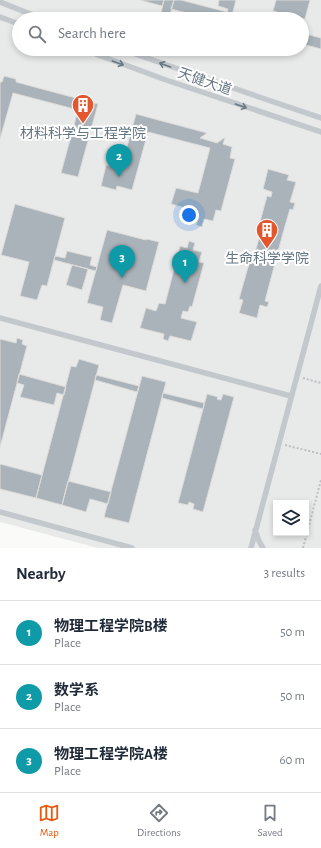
<!DOCTYPE html>
<html lang="en">
<head>
<meta charset="utf-8">
<style>
	body { margin:0; font-family:"Alegreya Sans","Noto Sans SC",sans-serif; background:#f6f6f7; color:#1f2937 }
	.controls { position:absolute; right:12px; bottom:12px; display:grid; overflow:hidden; border-radius:0px; box-shadow:0 2px 6px #0003 }
	.controls button { width:36px; height:36px; display:grid; place-items:center; padding:0; border:0; border-bottom:1px solid #e0e1e3; background:#fff; color:#1f2937; font:20px sans-serif }
	.you { position:absolute; left:189px; top:215px; width:14px; height:14px; margin:-10px; border:3px solid #fff; border-radius:50%; background:#1a73e8; box-shadow:0 0 0 6px #1a73e833 }
	.badge { display:grid; place-items:center; width:26px; height:26px; border-radius:50%; background:#ea580c; color:#fff; font-size:13px; font-weight:700 }
	.pin { position:absolute; translate:-50% -33px; filter:drop-shadow(0 1px 2px #0008) }
	.pin::after { content:''; position:absolute; top:21px; width:14px; height:12px; background:inherit; clip-path:polygon(0 0,100% 0,50% 100%) }
	.list { margin:0; padding:0; list-style:none }
	h2 { display:flex; justify-content:space-between; align-items:center; height:52px; margin:0; padding:0 16px; font-size:17px }
	h2 small { font-size:13px; font-weight:400; color:#747a83 }
	.list li { display:grid; grid-template-columns:26px 1fr auto; gap:12px; align-items:center; box-sizing:border-box; height:64px; padding:0 16px; border-top:1px solid #e0e1e3 }
	.list b { display:block; font-size:15px; white-space:nowrap }
	.list p { margin:0; font-size:13px; white-space:nowrap; color:#747a83 }
	.list em { font-size:13px; font-style:normal; color:#747a83 }
	.icon { flex:none; width:22px; height:22px; fill:none; stroke:currentColor; stroke-width:2; stroke-linecap:round; stroke-linejoin:round }
	.map { position:relative; flex:none; width:321px; height:548px; overflow:hidden }
	.search { position:absolute; background:#fff; box-shadow:0 2px 6px #0003; left:12px; right:12px; top:12px; height:44px; display:flex; align-items:center; gap:10px; box-sizing:border-box; padding:0 14px; border-radius:22px; color:#747a83; font-size:15px }
	.sheet { height:244px; background:#fff }
	nav { display:flex; justify-content:space-around; align-items:center; box-sizing:border-box; height:56px; border-top:1px solid #e0e1e3; background:#fff; font-size:11px; color:#747a83 }
	nav a { display:grid; justify-items:center; gap:2px }
	nav .on { color:#ea580c }
	.map>svg:first-child { display:block }
	.built { fill:#e8e9e9; fill-rule:evenodd }
	.building { fill:#aab3b9; stroke:#dcdcda }
	.lines { fill:none; stroke-linecap:round; stroke-linejoin:round }
	.path { stroke:#bbbfc2; stroke-width:2; stroke-dasharray:2 2; stroke-linecap:butt }
	.service { stroke:#c3c8cc; stroke-width:5.5 }
	.oneway { stroke:#6a7a87 }
	.labels { text-anchor:middle; stroke-width:4; stroke-linejoin:round; paint-order:stroke }
	.street-label { font-size:14px; fill:#657683; stroke:#fff }
	.poi-label { font-size:14px; fill:#657683; stroke:#fff }
</style>
</head>
<body>
<div class="map">
<svg width="321" height="548" viewBox="0 0 321 548">
	<rect width="100%" height="100%" fill="#fafaf8"/>
	<path class="built" d="M0,0H321V548H98L0,522ZM19,19H302V49H19ZM276,503H306V533H276Z"/>
	<path class="building" d="M140,0H164L162,6Z
		M164,0H174L170,15L165,19H150L154,15L161,13Z
		M174,0H181L227,12L225,19H210L171,9Z
		M219,0H236L231,19H225L228,9L218,6Z
		M276,0H310L305,19L300,18L299,19H276L277,12L273,11Z
		M232,14L252,19H231Z
		M302,33L321,38V49L302,44Z
		M269,49H286L283,51L276,53L269,52L267,51Z
		M4,76L16,79V82L98,104L78,177L61,173L78,110L13,93L0,139V82H2Z
		M136,114L207,133L200,138L217,143L224,138H225L223,144L232,147L230,158L235,159L221,211L216,210L213,221L204,219L202,227L196,225L199,217L192,215L193,210L171,204L176,188L198,193L210,148L148,132L132,190L117,186L116,190L101,186L106,165L121,169Z
		M268,169L289,175L287,180L296,182L290,202L295,203L293,210L290,209L283,233L265,301L269,302L267,307L260,305L257,318L239,313L243,300L239,299L250,260L253,261L260,234L257,233L267,196L271,197L272,192L263,189Z
		M15,204L65,218L47,286L42,285L37,300L20,296L29,262L1,255Z
		M107,230L146,240L147,239L159,242L146,291L123,285L112,323L100,320L103,307L87,303Z
		M189,241L195,243L193,250L202,252L199,262L204,263L192,307L190,306L188,312L183,311L181,318L197,322L191,341L170,336L168,341L163,339L164,334L140,328L146,308L156,311L159,303L165,304L180,246L187,248Z
		M67,251L92,257L90,265L97,267L96,271L54,260L55,256L65,258Z
		M72,265L88,269L82,290L66,285Z
		M17,338L23,340L22,344L27,346L0,447V339L16,343Z
		M79,359L99,365L62,505L36,498L71,366L76,367Z
		M19,374L66,387L64,395L57,393L54,405L20,397L24,385L17,383Z
		M96,375L139,386L137,392L95,380Z
		M142,376L166,382L129,523L104,517Z
		M163,393L204,403L203,409L162,398Z
		M207,394L218,397L217,399L221,400L223,394L234,397L203,512L193,509L194,504L189,502L188,505L178,503Z
		M0,464L42,475L36,498L0,489Z
		M68,481L111,492L108,504L90,499L86,512L62,505Z"/>
	<g class="lines">
		<path class="path" d="M303,378L321,383
			M285,445L321,454
			M303,548L321,480"/>
		<path class="service" d="M0,2L43,19
			M0,17L19,24
			M82,49L166,80L321,132
			M121,49L259,97L321,118
			M0,318L291,396
			M0,512L132,548
			M255,530L259,541L263,548
			M251,548L321,286"/>
	</g>
	<defs><path id="oneway-shaft" d="M-6 0H5M1.5-3L5.5 0L1.5 3" fill="none" stroke-width="1.6" stroke-linecap="round" stroke-linejoin="round"/></defs>
	<g class="oneway">
		<use href="#oneway-shaft" transform="translate(118 63) rotate(20)"/>
		<use href="#oneway-shaft" transform="translate(165 65) rotate(-160)"/>
		<use href="#oneway-shaft" transform="translate(241 106) rotate(19)"/>
	</g>
	<defs>
		<g id="building-pin" transform="scale(1.15)"><path d="M0 17L-7.5 6A9.5 9.5 0 1 1 7.5 6Z" fill="#e4572e" stroke="#fff"/><path d="M-4-6H4V6H1V3H-1V6H-4ZM-2.5-4.3h1.7v1.8h-1.7ZM.8-4.3h1.7v1.8H.8ZM-2.5-1h1.7V.8h-1.7ZM.8-1h1.7V.8H.8Z" fill="#fff"/></g>
	</defs>
	<g fill-rule="evenodd">
		<use href="#building-pin" x="83" y="105"/>
		<use href="#building-pin" x="267" y="230"/>
	</g>
	<g class="labels">
		<g class="street-label">
			<text transform="translate(205 81) rotate(19)" y="5">天健大道</text>
		</g>
		<g class="poi-label">
			<text x="83" y="138">材料科学与工程学院</text>
			<text x="267" y="263">生命科学学院</text>
		</g>
	</g>
</svg>
<div class="controls">
<button><svg class="icon" aria-label="layers" viewBox="0 0 24 24"><path d="M12 4l9 5-9 5-9-5zM3 14l9 5 9-5"/></svg></button>
</div>
<div class="you"></div>
<div class="pin badge" style="left:185px;top:283px;background:#0f9aa8">1</div>
<div class="pin badge" style="left:119px;top:177px;background:#0f9aa8">2</div>
<div class="pin badge" style="left:122px;top:278px;background:#0f9aa8">3</div>
<div class="search"><svg class="icon" aria-label="search" viewBox="0 0 24 24"><circle cx="10" cy="10" r="6"/><path d="M15 15l6 6"/></svg>Search here</div>
</div>
<section class="sheet">
<h2>Nearby<small>3 results</small></h2>
<ul class="list">
<li><span class="badge" style="background:#0f9aa8">1</span><div><b>物理工程学院B楼</b><p>Place</p></div><em>50 m</em></li>
<li><span class="badge" style="background:#0f9aa8">2</span><div><b>数学系</b><p>Place</p></div><em>50 m</em></li>
<li><span class="badge" style="background:#0f9aa8">3</span><div><b>物理工程学院A楼</b><p>Place</p></div><em>60 m</em></li>
</ul>
</section>
<nav>
<a class="on"><svg class="icon" aria-label="map" viewBox="0 0 24 24"><path d="M3 6l6-2 6 2 6-2v14l-6 2-6-2-6 2zM9 4v14M15 6v14"/></svg>Map</a>
<a><svg class="icon" aria-label="directions" viewBox="0 0 24 24"><path d="M12 3l9 9-9 9-9-9zM9 14v-3h6M13 9l2 2-2 2"/></svg>Directions</a>
<a><svg class="icon" aria-label="saved" viewBox="0 0 24 24"><path d="M7 4h10v16l-5-4-5 4z"/></svg>Saved</a>
</nav>
</body>
</html>
